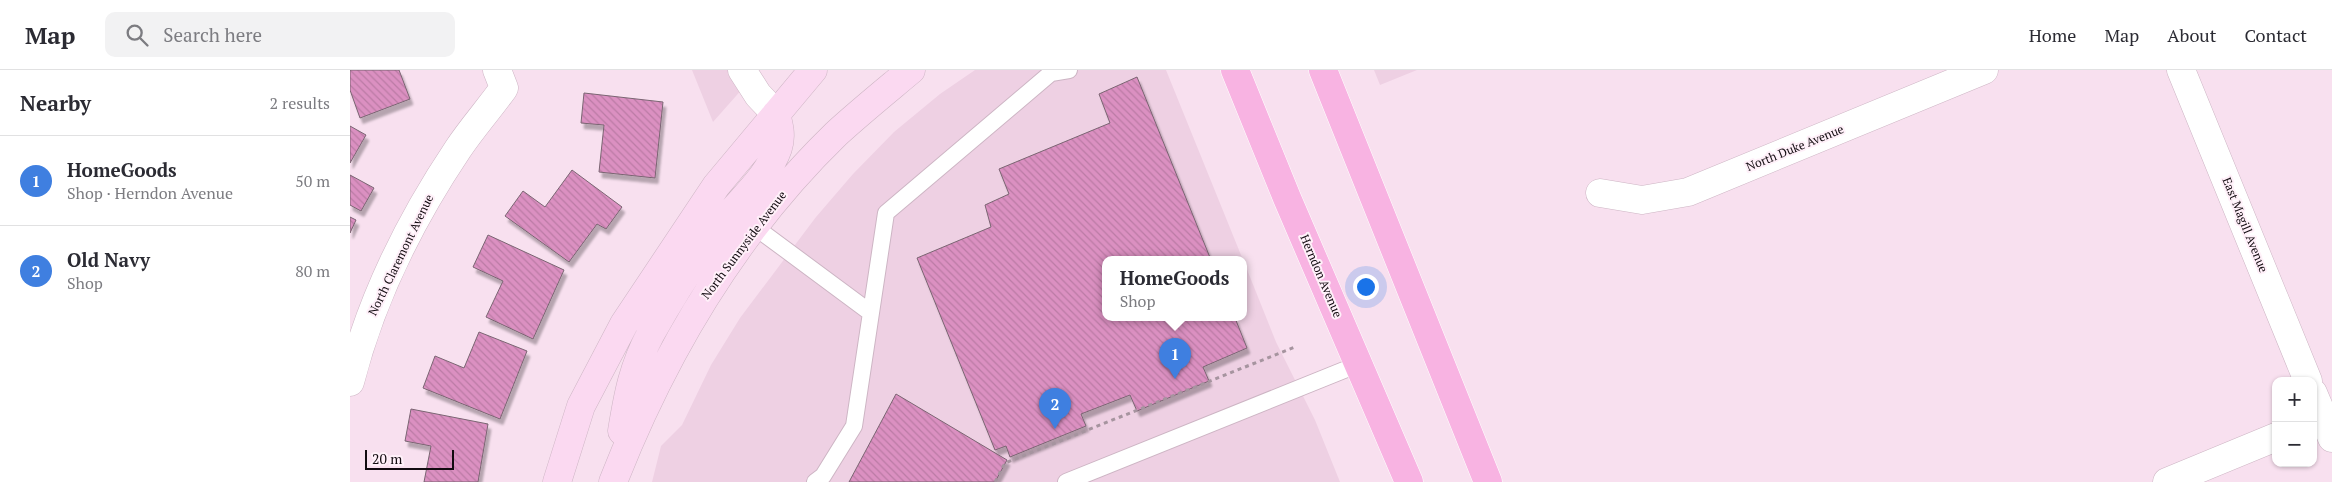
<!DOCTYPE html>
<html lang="en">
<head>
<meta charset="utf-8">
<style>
	body { margin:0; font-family:"PT Serif",serif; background:#f2f2f3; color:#2b2b33 }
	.controls { position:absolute; right:15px; bottom:15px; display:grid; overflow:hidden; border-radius:10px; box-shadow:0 1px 4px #0004 }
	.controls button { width:45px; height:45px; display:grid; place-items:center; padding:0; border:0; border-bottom:1px solid #e1e1e2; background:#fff; color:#2b2b33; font:25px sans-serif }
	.scale { position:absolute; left:15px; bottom:12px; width:89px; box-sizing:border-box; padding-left:5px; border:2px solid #120b10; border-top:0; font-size:14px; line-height:18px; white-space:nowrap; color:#120b10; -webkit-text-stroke:4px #fff0f9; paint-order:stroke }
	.you { position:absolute; left:1015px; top:216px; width:18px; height:18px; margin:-12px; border:4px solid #fff; border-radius:50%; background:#1a73e8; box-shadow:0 0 0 8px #1a73e833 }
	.badge { display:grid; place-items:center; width:32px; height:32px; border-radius:50%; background:#111827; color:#fff; font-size:16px; font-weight:700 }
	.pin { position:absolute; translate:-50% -41px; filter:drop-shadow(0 1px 2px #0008) }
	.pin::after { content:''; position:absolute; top:26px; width:18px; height:15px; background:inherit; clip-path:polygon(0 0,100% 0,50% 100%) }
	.popup { position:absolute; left:752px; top:186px; width:145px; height:65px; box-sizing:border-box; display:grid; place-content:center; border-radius:10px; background:#fff; filter:drop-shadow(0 1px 4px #0005); font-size:16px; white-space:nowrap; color:#7c7c81 }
	.popup b { font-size:19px; color:#2b2b33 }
	.popup::after { content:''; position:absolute; left:50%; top:100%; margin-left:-10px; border:10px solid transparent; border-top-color:#fff }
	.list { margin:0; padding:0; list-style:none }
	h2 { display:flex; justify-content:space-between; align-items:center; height:65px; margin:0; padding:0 20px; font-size:21px }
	h2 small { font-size:16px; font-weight:400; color:#7c7c81 }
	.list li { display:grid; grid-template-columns:32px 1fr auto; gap:15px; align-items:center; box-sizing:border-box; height:90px; padding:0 20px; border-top:1px solid #e1e1e2 }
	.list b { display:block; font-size:19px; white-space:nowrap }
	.list p { margin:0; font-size:16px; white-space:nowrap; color:#7c7c81 }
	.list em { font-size:16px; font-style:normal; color:#7c7c81 }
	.icon { flex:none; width:28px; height:28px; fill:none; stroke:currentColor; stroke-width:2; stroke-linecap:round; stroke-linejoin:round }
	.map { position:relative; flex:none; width:1982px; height:412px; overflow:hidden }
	header { display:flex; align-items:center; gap:30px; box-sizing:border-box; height:70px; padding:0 25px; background:#fff; border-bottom:1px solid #e1e1e2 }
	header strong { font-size:24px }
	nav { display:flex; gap:28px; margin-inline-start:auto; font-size:18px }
	.search { width:350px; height:45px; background:#f2f2f3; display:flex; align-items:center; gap:12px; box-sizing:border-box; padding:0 18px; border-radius:10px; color:#7c7c81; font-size:19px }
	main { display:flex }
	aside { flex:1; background:#fff }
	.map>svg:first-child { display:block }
	.built { fill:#eed0e3 }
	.building { fill:url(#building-back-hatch); stroke:#7a6572; filter:url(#shadow) }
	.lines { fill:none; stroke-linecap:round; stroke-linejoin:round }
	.lane-casing { stroke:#cdb5c4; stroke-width:18 }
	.street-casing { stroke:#cdb5c4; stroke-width:29 }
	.secondary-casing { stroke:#cdb5c4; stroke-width:29 }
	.primary-casing { stroke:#fff; stroke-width:29 }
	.path { stroke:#a6949f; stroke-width:3; stroke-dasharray:4 4; stroke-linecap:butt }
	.lane { stroke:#fff; stroke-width:16 }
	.street { stroke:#fff; stroke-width:28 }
	.secondary { stroke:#fbd9f1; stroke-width:28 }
	.primary { stroke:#f8b3e2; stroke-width:28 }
	.labels { text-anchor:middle; stroke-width:4; stroke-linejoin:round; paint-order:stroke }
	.street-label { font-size:12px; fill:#120b10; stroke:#fff0f9 }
</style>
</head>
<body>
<header>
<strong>Map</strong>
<div class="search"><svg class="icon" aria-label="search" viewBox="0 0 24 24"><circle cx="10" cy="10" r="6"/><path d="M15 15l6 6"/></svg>Search here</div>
<nav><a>Home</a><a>Map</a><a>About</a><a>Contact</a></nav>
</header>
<main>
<aside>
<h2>Nearby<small>2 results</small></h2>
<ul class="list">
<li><span class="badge" style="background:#3f7fe0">1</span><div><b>HomeGoods</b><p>Shop · Herndon Avenue</p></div><em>50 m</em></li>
<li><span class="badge" style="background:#3f7fe0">2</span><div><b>Old Navy</b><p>Shop</p></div><em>80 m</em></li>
</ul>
</aside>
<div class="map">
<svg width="1982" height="412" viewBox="0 0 1982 412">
	<defs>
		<pattern id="building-back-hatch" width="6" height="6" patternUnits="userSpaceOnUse" patternTransform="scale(1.25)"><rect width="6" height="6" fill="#db90c1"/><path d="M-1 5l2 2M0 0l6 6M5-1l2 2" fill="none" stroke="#bb7ba5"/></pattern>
		<filter id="shadow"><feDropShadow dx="3" dy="5.5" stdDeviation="1" flood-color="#0004"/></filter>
	</defs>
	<rect width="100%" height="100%" fill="#f8e0ef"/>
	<path class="built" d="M342,0H409L363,52Z
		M625,0H816L893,190H756V248H894V192L926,272L965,350L990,412H302L311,376L332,355L361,295L390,248L466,147L503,104L544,62L590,24Z
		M1024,0H1067L1030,15Z"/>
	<path class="building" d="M0,0H49L60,29L10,48L0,20Z
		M787,7L861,190H756V248H885L897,278L853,297L859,311L787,341L780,325L731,344L736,356L660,387L656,376L645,380L567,188L641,157L635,135L659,124L649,99L760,53L749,24Z
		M234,23L313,32L305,108L249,102L254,55L231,53Z
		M0,56L16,65L0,93Z
		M222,100L272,137L256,159L247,154L219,192L155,146L173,121L195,137Z
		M0,105L24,118L11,141L0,135Z
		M0,147L6,150L0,163Z
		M138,165L214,200L183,269L136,247L153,211L123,197Z
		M129,262L177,281L150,349L73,318L85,286L114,298Z
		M546,324L657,390L645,412H499Z
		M61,339L138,354L128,412H74L81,376L55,371Z"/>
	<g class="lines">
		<g class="lane-casing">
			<path id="lane" d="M405,157L521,243
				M465,412L473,406L504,356L536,143L701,3L719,0
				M716,412L1009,294"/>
		</g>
		<g class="street-casing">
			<path id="street" d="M392,0L408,25L426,44
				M1831,0L1958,311
				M1250,123L1292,130L1338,122L1634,0
				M0,312C21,230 61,149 108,79C122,58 139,39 154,18L147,0
				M1963,323L1982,368
				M1817,412L1926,367"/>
		</g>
		<g class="secondary-casing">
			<path id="secondary" d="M272,361C278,324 283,297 301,263C323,224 347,186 374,151C392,128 418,107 428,78C432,66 429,55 426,44
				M207,412L231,336L274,254L366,116L463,0
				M263,412C314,282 385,162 486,64C510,42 536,21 561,0"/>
		</g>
		<g class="primary-casing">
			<path id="primary" d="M885,0L937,128L1059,412
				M973,0L1138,412"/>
		</g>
		<path class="path" d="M645,412L655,393L945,277"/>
		<use href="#lane" class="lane"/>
		<use href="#street" class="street"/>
		<use href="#secondary" class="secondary"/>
		<use href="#primary" class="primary"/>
	</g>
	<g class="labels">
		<g class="street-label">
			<text transform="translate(1445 78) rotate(-22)" y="4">North Duke Avenue</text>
			<text transform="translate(1895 155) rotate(68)" y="4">East Magill Avenue</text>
			<text transform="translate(394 175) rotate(-53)" y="4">North Sunnyside Avenue</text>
			<text transform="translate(51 185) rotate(-64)" y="4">North Claremont Avenue</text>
			<text transform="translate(971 206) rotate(67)" y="4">Herndon Avenue</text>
		</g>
	</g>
</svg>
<div class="controls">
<button>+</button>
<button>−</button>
</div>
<div class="scale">20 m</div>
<div class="you"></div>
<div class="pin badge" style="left:825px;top:309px;background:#3f7fe0">1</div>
<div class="popup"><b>HomeGoods</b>Shop</div>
<div class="pin badge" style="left:705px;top:359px;background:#3f7fe0">2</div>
</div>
</main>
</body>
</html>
